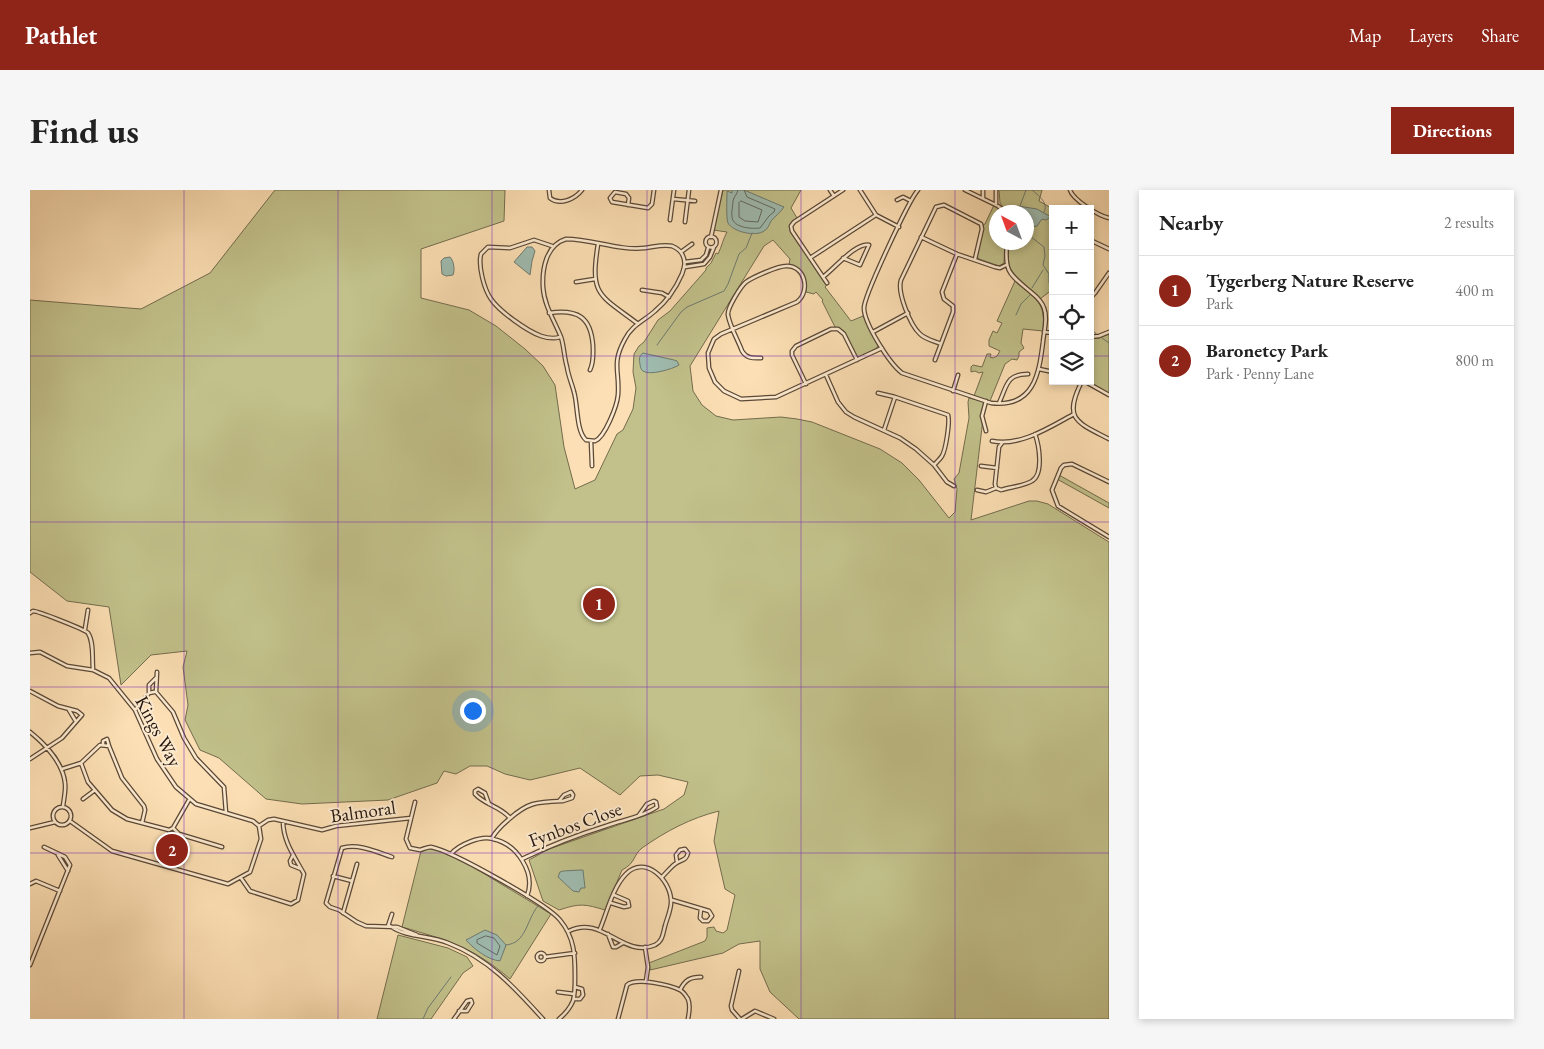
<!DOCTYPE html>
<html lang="en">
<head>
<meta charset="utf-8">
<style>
	body { margin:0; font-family:"EB Garamond",serif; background:#f6f6f6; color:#222 }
	.controls { position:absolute; right:15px; top:15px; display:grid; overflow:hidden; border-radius:0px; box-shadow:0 2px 8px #0003 }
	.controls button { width:45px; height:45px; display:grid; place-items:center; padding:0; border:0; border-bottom:1px solid #e0e0e0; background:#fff; color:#222; font:25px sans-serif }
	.compass { position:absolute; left:959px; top:15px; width:45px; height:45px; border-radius:50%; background:#fff; box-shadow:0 2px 8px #0003; rotate:319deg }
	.you { position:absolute; left:442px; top:520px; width:18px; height:18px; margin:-12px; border:4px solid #fff; border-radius:50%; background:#1a73e8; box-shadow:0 0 0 8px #1a73e833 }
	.badge { display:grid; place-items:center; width:32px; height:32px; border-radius:50%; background:#8f2418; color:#fff; font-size:16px; font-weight:700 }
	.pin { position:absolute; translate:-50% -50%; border:2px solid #fff; box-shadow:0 1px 5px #0006 }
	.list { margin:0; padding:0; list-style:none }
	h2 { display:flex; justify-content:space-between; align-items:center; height:65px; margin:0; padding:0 20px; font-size:21px }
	h2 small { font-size:16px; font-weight:400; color:#767676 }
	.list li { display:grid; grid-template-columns:32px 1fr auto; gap:15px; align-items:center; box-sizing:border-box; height:70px; padding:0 20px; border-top:1px solid #e0e0e0 }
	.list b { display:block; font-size:19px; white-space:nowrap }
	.list p { margin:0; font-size:16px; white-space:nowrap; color:#767676 }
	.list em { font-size:16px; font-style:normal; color:#767676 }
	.icon { flex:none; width:28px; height:28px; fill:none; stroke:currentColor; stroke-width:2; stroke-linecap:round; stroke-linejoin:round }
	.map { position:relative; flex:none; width:1079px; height:829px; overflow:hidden; border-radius:0px }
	header { display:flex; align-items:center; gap:30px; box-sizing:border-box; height:70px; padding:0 25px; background:#8f2418; color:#fff }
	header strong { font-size:24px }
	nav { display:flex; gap:28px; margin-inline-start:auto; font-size:18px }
	.intro { display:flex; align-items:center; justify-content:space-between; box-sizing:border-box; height:120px; padding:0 30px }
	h1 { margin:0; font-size:35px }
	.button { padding:12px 22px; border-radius:0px; background:#8f2418; color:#fff; font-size:18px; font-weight:700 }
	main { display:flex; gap:30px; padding:0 30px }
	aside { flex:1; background:#fff; border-radius:0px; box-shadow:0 2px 8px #0003 }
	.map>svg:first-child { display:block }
	.green { fill:#c2c18b; stroke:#736c4d }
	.water { fill:#9fbcb0; stroke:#6e7a70 }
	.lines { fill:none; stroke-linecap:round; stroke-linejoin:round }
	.shore { stroke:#626960; stroke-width:1 }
	.stream { stroke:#6e7a70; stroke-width:1 }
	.minor-casing { stroke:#5a4838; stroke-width:5 }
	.minor { stroke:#fdeace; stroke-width:2.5 }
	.grid { fill:none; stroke:#7b2cbf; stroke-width:1; stroke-opacity:0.55 }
	.labels { text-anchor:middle; stroke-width:4; stroke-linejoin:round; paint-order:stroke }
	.street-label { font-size:19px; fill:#24160f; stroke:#fdeace }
</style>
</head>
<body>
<header>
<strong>Pathlet</strong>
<nav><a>Map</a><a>Layers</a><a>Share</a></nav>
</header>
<div class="intro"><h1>Find us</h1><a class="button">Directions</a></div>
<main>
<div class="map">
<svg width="1079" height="829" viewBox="0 0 1079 829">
	<rect width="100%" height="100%" fill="#fcdfb4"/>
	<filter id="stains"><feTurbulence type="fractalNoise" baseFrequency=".004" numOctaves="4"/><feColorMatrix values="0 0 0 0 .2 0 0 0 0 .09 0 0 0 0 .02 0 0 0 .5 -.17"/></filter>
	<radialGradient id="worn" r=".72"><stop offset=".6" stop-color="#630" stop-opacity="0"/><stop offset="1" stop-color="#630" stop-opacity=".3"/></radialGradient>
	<path class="green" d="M245,0H475L474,31L391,59V108L439,120L466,136L495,159L513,176L525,195L534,257L545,299L565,290L587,244L593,240L603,219L606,198L603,182L604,164L609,156L614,152L628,130L640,121L676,80V78L681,73L686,63L688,64C692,56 693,49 697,42L683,40L693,0H771L761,18L767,28L761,33V41L797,95L795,97L821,131L833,126L848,154L847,158L830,167L826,166L814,141L805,137L792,111L793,110L786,102L784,104L776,102C777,90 770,78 759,75L760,69L743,50L734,56L660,176L663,201L672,215L686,226L703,230L751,227L767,229L782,232L850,259L872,273L889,290L919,328L925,322L927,299L924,289L929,283L939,228L938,212L939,208L955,212L941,330L999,311H1007L1018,314L1079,352V829H769L740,802L730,779V751L709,754L693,763L620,780L619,773L675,751L677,747V738L684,737L686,741L693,743L697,740L705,705L695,699L684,651L689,621C661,628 636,641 612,658C603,665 606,673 592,680L575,720C555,714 550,713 529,720L513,711L499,670L519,659L634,619L654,605L658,592L628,585L610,586L590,605L550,578L500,590L475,584L457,576H440L426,584L414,581L407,593L358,610L272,614L236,609L189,568L170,560L155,530L158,515L153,477L157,461L121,465L91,495L79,417L37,411L0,382V110L111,119L180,83Z
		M969,0H1012L1009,11L1023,19L1021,66L1023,67V99L1010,109L985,85L980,78L978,69L979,53L996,52V22H977L970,13Z
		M964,15L973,22H966V52L975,53L974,73L969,76L949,69L947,66L953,35L955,34Z
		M985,91C1006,109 1016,112 1013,141L993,139L991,153L994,158L989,162V166L987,170L982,169L975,174L960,211H958L944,206L953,182L949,183L945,181L941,182V177L943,175L952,177L957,164H961L960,167L963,168L967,166L970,161L959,156V150L963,141L967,143L972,133L967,131Z
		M1079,143V203L1057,191H1060V148H1069Z
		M1029,285L1079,313V318L1027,289Z
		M142,641L148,646L156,648L146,677L129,672L138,642Z
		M392,657L411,661L438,674L521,724L480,789C443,757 417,750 372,737Z
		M368,745L418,758L437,767L443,776L433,783L401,829H347Z"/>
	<path class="water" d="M702,0H714L754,17C750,23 744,27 741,31C739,35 738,39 734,41C726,47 703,42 698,33C696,29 697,7 697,1L702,3Z
		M988,16L1007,19L1021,27L1016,30L1012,29L1007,36L997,38L996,22H987Z
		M497,57H502L505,61L502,71L500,85L484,72Z
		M420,67C424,71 425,80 423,85L416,86L412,84L411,71L414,68Z
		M613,163L644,170L647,171L649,175C643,179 619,186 613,181C611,180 610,176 610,174C609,169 609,166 613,163Z
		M550,680H553L555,698H551L549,702L543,701L528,687L530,682L533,681Z
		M455,740L467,745L476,755L470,771C458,770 444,759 436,750Z"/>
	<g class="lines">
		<path class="shore" d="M708,0C707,5 704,6 703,11C703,15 701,23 702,27C703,38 722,39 730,38L739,26L744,22L745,19L717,7L714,0
			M711,11L732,20L728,32L715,31L709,27V13Z
			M456,746L464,748L470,756L467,765L447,753V750Z"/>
		<path class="stream" d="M1002,0C1009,6 1019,13 1014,22
			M990,16L996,0
			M996,43L1014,57L1015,66L1013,75L1019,84V93L1023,98
			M1002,98L1013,80
			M986,125L991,114L1000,105
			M1060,137L1067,145
			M1072,148L1079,153
			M627,155L651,122L657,117L694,101L698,94L709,64L716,58L722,43
			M476,755C497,753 496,730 508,716
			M393,829L398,818L421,787"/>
		<g class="minor-casing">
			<path id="minor" d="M519,0L520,8C530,16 545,9 552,0
				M800,0L804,6
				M830,0L846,25L869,37
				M888,0C879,10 834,106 834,118C834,133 859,173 872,183L961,213C1004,218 1009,184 1013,152C1014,141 1018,128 1014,118C1012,112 1007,107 1002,103C980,84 974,84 977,52
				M935,0L968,16L975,22
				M953,0V8
				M1040,0C1043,10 1069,26 1079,28
				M643,9L665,11
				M867,10L873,7L881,11
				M598,15L599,8L596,4L585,2L580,8L582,12L618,18L622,14L624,0
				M966,15V0
				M640,30L644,0
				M655,32L659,0
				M675.5 52a5.5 5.5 0 1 1 11 0a5.5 5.5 0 1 1-11 0Z
				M681,47L691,0
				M891,47L927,64L965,77L970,78L976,75
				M536,49C563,49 588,61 615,58C624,57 633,54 642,56C647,58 651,61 653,66C656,73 654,78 652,84C646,98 637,111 625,121C614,131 602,135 595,149C581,174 590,181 588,205C587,216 575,247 565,251L556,250C546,241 548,215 544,202C542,194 538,185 537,177C534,167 534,156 531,147C524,130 514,115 513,97C512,79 516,55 536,49Z
				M1060,50L1079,59
				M568,54C560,105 568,104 607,133
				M522,56L504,50L480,58L458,57L451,64C448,76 454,99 461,109C469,121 497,141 511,146C517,148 524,149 530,147
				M651,62L662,54
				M780,68L846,25
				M655,72L671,70L676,65L678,58
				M655,77L674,74L680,67L684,57
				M793,87C804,79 826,52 839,55L830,75L813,68
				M546,92L565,89
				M797,93L762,41L761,36L764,32L813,0
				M612,100L632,103L639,107
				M1060,108L1065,103L1079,83
				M519,123C548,119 561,127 563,156C563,164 564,172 560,180
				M843,142L878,123
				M1014,142L1023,143
				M1060,147L1069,146L1079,142
				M911,154C904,151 895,149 890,144C880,135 867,102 871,90L906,17L914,15L951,34L952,39L945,69
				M731,168C723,168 717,169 712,161C708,150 700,137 698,125C697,118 711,96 716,92C723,87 748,76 756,76C775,75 781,101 767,112L691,144L684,149L678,163L679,178L685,192L694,201L711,209L746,207L852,158
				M905,170L923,122V116L914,109L912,102L927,64
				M1009,179L1023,182
				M796,185L808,212L816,222L824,227L870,248L886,259L904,275L917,292L924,296
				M1052,191C1033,229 1046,232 1079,249
				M1054,191L1079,205
				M776,194L762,165V161L766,156L801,139H808L814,144L827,170
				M923,201L928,185
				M848,203L865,207L918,225C920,232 916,259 912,266C910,269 907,272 904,275
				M956,211L952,226L956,241
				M969,213C977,196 976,184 998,184
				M854,240L865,207
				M561,251L562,276
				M962,251C990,257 1020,237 1044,224
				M972,253L969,257L965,294L966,298L971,300C980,297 994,296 1002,291C1014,284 1009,255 1005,244
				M951,276L967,278
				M1079,292L1042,274L1034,275L1031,278L1022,300L1028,316L1079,347
				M947,300L956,302L966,298
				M0,423L3,421C8,421 56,440 58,443C64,452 62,468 63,479
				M55,439L58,420
				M0,463L10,462L37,476L63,480L79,488L105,520L127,569L146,597L166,614L223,631L229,636L231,649L220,682L198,694L82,661L40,631
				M0,501L28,516L47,521L52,525L32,548L0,569
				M126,502L127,482
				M119,503V495L126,488
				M39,520L45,530
				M105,520L119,503L124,502H126L143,522L154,548L166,568L194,597L196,623
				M0,542C15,554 33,573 35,593C36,600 34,608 33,616
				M73,555V551L77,549L79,556
				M51,573L58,592L82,620L97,629L139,640L143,638L159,610
				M32,579L51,573L70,555L79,556L92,588L114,616L115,620L112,633
				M53,609L65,600
				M385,612L376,649L380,658L390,660C394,659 397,657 401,657C422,661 517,714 530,730C545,748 545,766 545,788C545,795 545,804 543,811C540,818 535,824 529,829
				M459,614L455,603L448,599L445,601V604C455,615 470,616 480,628
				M23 626a9 9 0 1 1 18 0a9 9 0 1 1-18 0Z
				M229,636L238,630L244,629L292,640L306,636L381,628
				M0,638L25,632
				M143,638L149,644L192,657
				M462,648C466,641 471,636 478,630C498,612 506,612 533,611L542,608L543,605L541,602L534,605L529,611
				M421,664C428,655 451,645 463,649C487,654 506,683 497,706
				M28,665L38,681
				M263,665L260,671L261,675L271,679
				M362,667C347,662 328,653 312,658L296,713L300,717L309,720L327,732L336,736L367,737L387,745
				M492,669C519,656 547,645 576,636C592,630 613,627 627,617L626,612L624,611L617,614L609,625
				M303,686L322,691
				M632,687C636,683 641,677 645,674C652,669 656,671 658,663L655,659L650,660L646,665L647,672
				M211,688L220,701L261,714L268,710L274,684C265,667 253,652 253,631
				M0,694L6,691L30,701
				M642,710L679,721L682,726L678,731H673L670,728L671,719
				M581,713L594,717L599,716L598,711L584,705
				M313,723L327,674
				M358,736L362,724
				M360,736C377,748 400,745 418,753C458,768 485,798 513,829
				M539,741C572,724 593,769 625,755C633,751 633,743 635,736C637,728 642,718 641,710C640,689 615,665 596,684C583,697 577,722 570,739
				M578,744L583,757H586L593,753
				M615,757L618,777L616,791
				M507 767a4 4 0 1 1 8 0a4 4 0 1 1-8 0Z
				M515,767L545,763
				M0,775L40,675L35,667L14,657
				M709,781L701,816L702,820L710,829
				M650,800C655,790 660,787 671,787
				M528,802L544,804
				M544,809H550L553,805L552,799L545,797
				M424,829L437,811L441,810L442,813L437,821H429
				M588,829L597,795C606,787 640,795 650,800C654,802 656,806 658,809C661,816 659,822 658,829
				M712,829L725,821L744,829"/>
		</g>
		<use href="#minor" class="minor"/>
	</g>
	<path class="grid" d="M154,0V829M308,0V829M462,0V829M617,0V829M771,0V829M925,0V829M0,166H1023M1060,166H1079M0,332H1079M0,497H1079M0,663H1079"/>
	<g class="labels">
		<g class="street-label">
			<text transform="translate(129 541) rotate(62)" y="7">Kings Way</text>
			<text transform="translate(333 621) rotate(-8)" y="7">Balmoral</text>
			<text transform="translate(545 634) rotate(-20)" y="7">Fynbos Close</text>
		</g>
	</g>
	<rect width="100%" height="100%" filter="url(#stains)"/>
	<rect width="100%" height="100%" fill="url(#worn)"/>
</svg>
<div class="controls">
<button>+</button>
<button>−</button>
<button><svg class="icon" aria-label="locate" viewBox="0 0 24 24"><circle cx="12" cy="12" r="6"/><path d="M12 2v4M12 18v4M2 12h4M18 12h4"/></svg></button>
<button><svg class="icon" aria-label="layers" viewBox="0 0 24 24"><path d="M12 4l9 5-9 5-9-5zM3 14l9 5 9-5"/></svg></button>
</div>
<svg class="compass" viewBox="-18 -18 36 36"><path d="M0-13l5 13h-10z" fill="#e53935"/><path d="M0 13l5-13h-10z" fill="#767676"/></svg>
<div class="you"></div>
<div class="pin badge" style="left:569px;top:414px">1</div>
<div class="pin badge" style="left:142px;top:660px">2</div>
</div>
<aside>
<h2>Nearby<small>2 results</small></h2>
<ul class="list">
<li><span class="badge">1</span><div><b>Tygerberg Nature Reserve</b><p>Park</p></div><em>400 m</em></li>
<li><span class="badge">2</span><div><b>Baronetcy Park</b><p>Park · Penny Lane</p></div><em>800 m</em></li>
</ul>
</aside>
</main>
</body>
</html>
